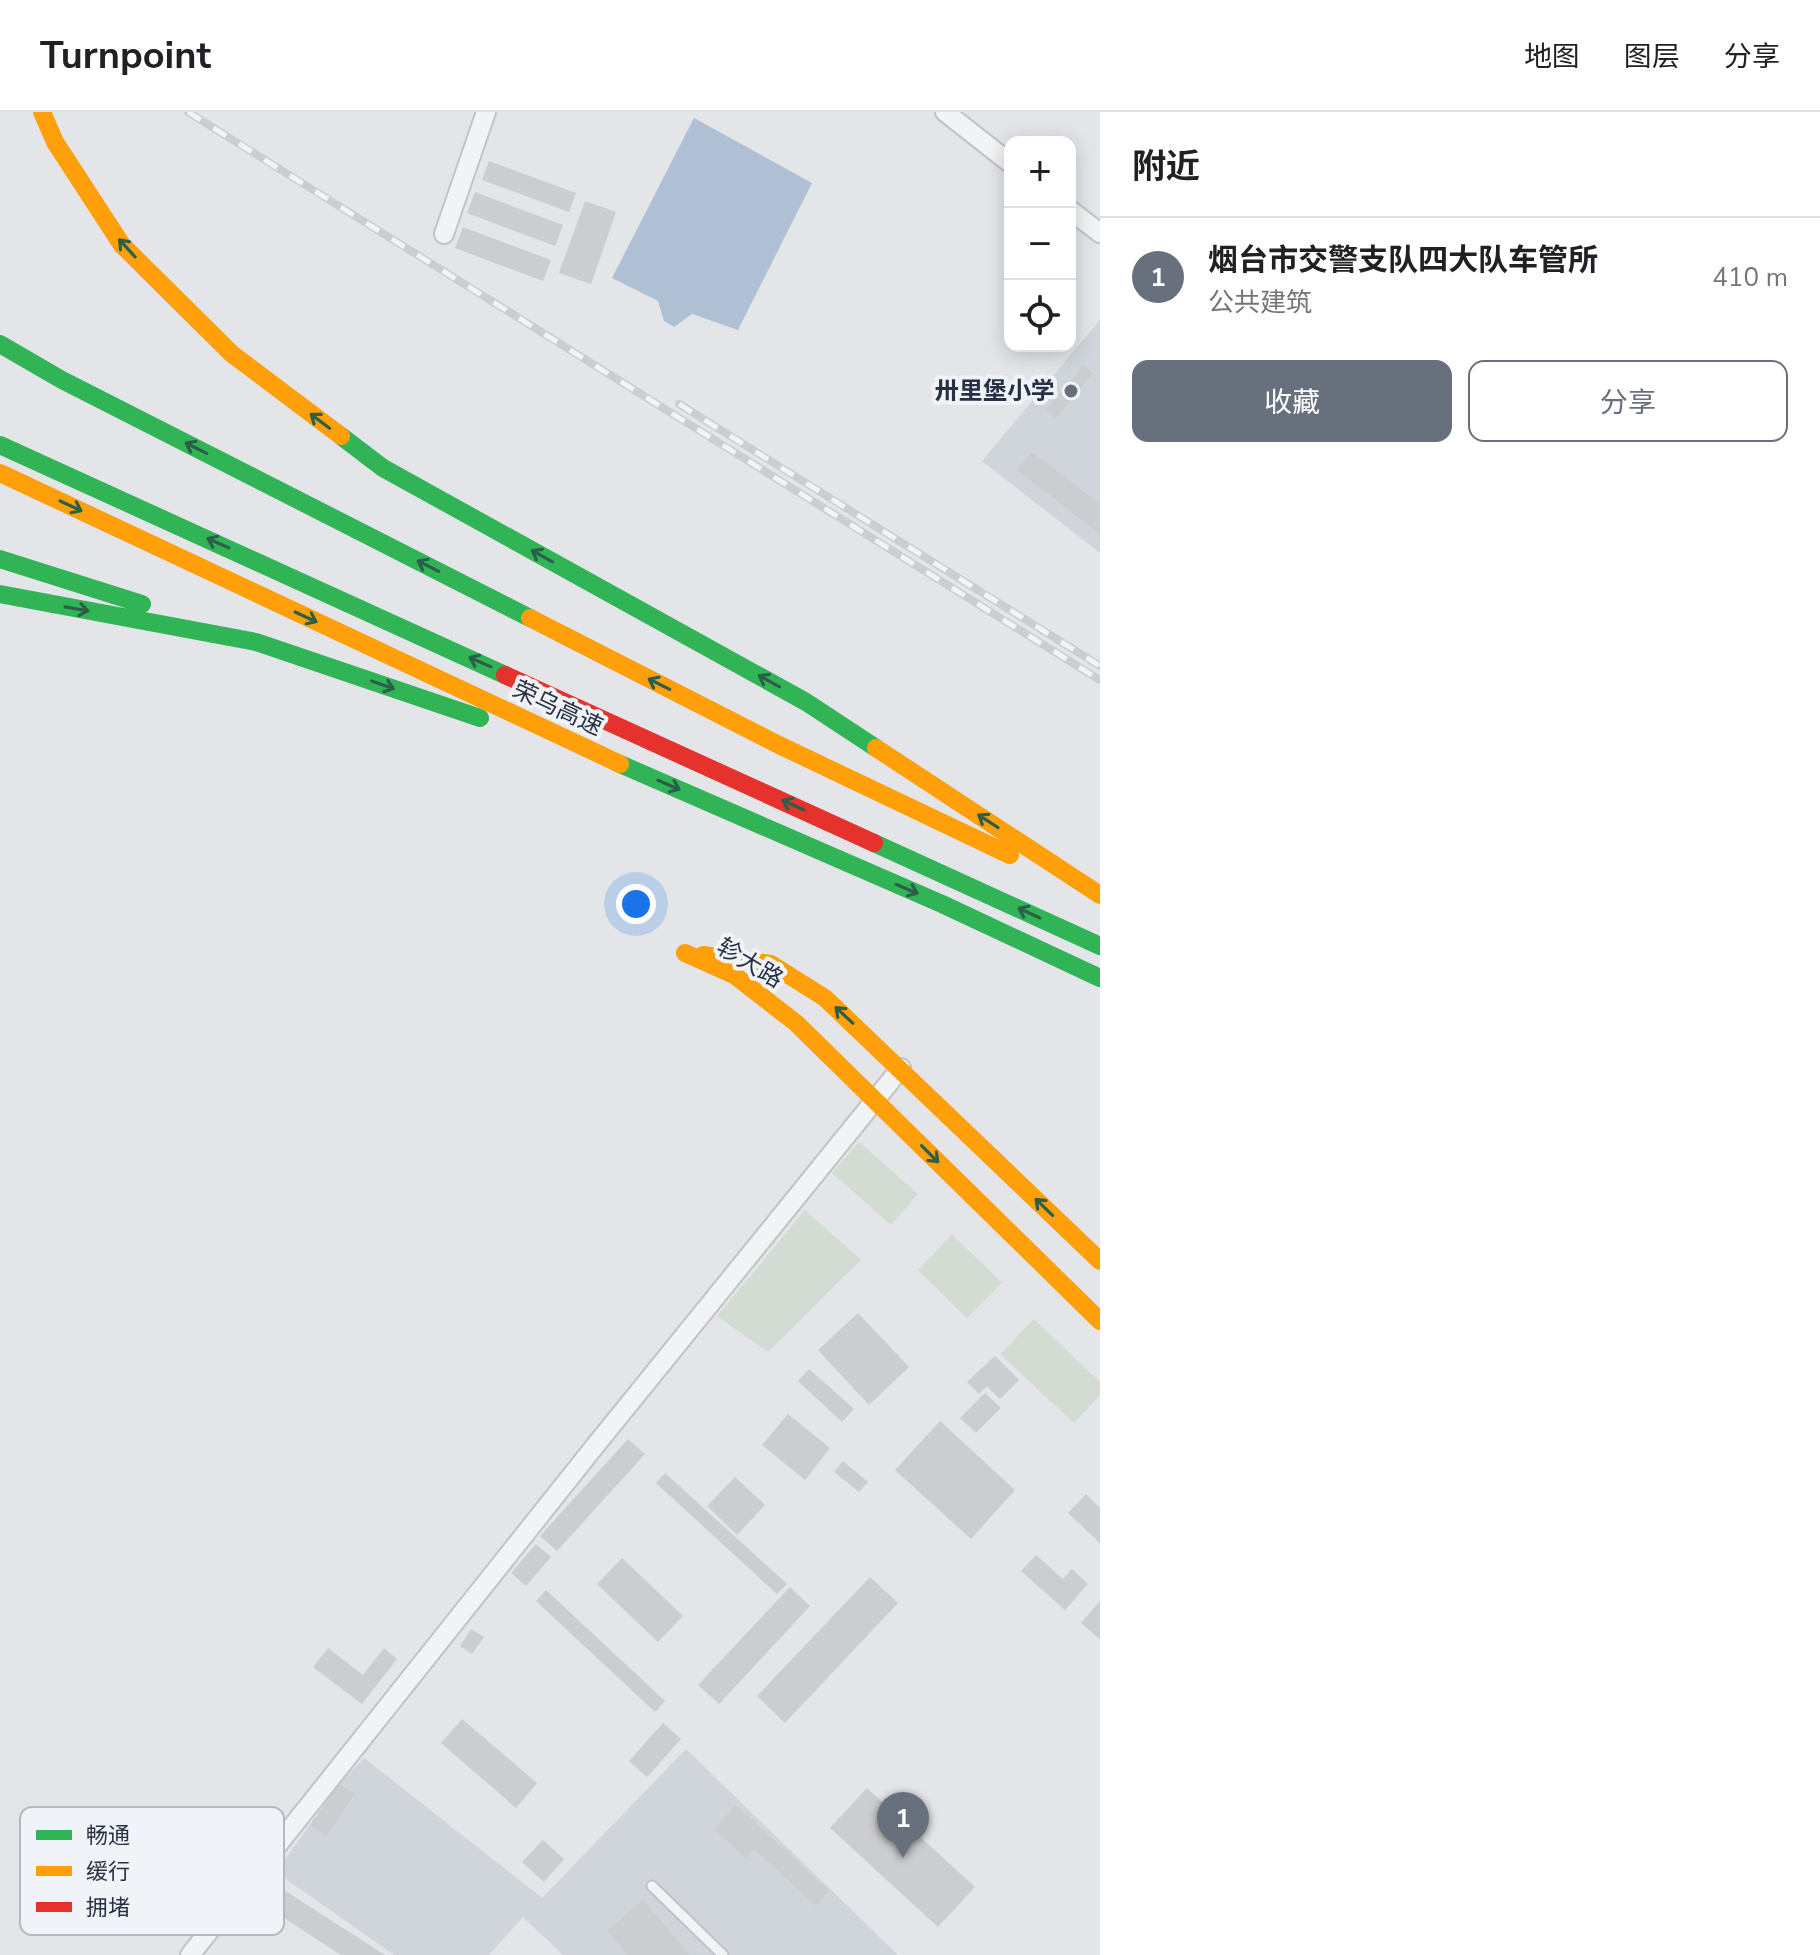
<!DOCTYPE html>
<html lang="zh">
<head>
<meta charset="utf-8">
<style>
	body { margin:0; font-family:"Nunito Sans","Noto Sans SC",sans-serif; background:#f2f2f2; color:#202124 }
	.controls { position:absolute; right:24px; top:24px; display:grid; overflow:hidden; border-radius:16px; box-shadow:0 4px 20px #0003 }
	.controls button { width:72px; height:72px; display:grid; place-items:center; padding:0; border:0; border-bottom:2px solid #e0e0e0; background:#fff; color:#202124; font:40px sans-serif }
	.you { position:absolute; left:636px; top:792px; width:28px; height:28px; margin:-20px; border:6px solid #fff; border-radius:50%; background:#1a73e8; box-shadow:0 0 0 12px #1a73e833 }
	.badge { display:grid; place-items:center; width:52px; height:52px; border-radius:50%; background:#69707d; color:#fff; font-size:26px; font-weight:700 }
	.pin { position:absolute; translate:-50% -66px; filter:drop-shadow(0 2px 4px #0008) }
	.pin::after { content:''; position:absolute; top:42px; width:28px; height:24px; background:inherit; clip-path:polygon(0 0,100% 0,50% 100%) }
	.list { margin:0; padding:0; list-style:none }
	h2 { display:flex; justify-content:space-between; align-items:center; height:104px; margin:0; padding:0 32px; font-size:34px }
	h2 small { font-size:26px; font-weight:400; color:#757577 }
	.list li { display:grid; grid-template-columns:52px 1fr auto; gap:24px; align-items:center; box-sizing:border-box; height:120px; padding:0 32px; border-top:2px solid #e0e0e0 }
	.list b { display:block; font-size:30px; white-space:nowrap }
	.list p { margin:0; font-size:26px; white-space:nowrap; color:#757577 }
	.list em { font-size:26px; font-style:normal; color:#757577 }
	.actions { display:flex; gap:16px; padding:24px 32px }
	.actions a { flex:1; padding:18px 0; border:2px solid #69707d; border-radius:16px; text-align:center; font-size:28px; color:#69707d }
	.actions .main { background:#69707d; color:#fff }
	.icon { flex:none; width:44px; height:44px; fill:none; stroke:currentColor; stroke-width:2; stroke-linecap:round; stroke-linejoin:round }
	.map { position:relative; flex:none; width:1100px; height:1843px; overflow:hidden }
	header { display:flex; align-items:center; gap:48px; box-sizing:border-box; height:112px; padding:0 40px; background:#fff; border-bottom:2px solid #e0e0e0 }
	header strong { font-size:38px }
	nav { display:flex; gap:44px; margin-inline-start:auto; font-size:28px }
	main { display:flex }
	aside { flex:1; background:#fff }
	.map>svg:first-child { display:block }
	.built { fill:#d0d4db }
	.green { fill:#d2dcd3 }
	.water { fill:#b0c0d4 }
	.building { fill:#cbcdd0 }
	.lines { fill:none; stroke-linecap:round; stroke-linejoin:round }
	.lane-casing { stroke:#c1c3c6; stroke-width:13 }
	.street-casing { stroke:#c1c3c6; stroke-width:22 }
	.lane { stroke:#f2f3f5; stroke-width:9 }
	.street { stroke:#f2f3f5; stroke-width:18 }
	.fast { stroke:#30b455; stroke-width:18 }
	.slow { stroke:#ff9f0a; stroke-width:18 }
	.jam { stroke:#e5322d; stroke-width:18 }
	.rail-casing { stroke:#cbcdd0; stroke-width:8 }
	.rail { stroke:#f0f3f7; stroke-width:5; stroke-dasharray:15; stroke-linecap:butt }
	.oneway { stroke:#2b5f49 }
	.poi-dot { fill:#69707d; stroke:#f0f3f7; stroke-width:3 }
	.labels { text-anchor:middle; stroke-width:8; stroke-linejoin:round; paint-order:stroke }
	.poi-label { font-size:24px; font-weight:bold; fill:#283143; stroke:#f0f3f7; text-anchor:end }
	.street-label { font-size:24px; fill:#283143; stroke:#f0f3f7 }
	.key { fill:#f0f3f7; stroke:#b4b9c1; stroke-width:2 }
	.key-label { font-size:22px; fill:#283143 }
</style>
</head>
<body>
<header>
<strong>Turnpoint</strong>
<nav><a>地图</a><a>图层</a><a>分享</a></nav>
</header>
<main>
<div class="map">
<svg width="1100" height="1843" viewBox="0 0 1100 1843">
	<rect width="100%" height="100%" fill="#e3e5e8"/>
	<path class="built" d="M1100,208V441L982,349Z
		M686,1637L898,1843H563L523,1805L489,1843H394L276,1760L339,1672L364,1646L542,1786Z"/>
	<path class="green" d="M859,1030L918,1082L891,1113L832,1061Z
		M805,1098L861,1148L768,1240L717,1204Z
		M952,1122L1002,1171L967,1206L918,1158Z
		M1034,1207L1100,1270V1283L1074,1311L1000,1242Z"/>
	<path class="water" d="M694,6L812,71L738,218L692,202L674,215L664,209L658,189L612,166Z"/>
	<path class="building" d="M489,49L576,81L569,100L482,68Z
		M475,80L563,113L555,134L467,101Z
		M585,89L616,100L591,172L559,161Z
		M463,115L551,148L543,169L455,136Z
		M1084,253L1093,261L1056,306L1046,298Z
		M1032,340L1100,392V422L1017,358Z
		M858,1201L909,1255L869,1293L818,1238Z
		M995,1244L1019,1268L1000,1287L987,1274L979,1282L967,1270Z
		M809,1257L854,1297L842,1310L798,1269Z
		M985,1281L1001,1296L976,1321L960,1306Z
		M788,1302L830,1336L805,1368L762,1333Z
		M940,1309L1015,1378L971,1427L895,1358Z
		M628,1327L645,1342L557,1439L540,1424Z
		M843,1349L868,1370L859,1380L834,1360Z
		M665,1361L787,1472L777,1482L656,1371Z
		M735,1365L765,1393L737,1423L707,1394Z
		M1086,1382L1100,1396V1431L1068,1401Z
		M536,1432L551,1445L526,1474L511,1461Z
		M1036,1443L1063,1467L1072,1457L1088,1472L1065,1498L1021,1459Z
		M622,1446L683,1504L658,1530L597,1472Z
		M870,1465L898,1491L785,1611L757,1584Z
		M790,1475L810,1494L719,1592L698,1573Z
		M546,1478L665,1589L655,1600L536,1489Z
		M1100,1489V1527L1081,1511Z
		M471,1517L484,1525L472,1542L460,1534Z
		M328,1536L363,1563L384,1536L397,1547L362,1592L313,1555Z
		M462,1607L537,1671L516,1696L441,1631Z
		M663,1611L681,1627L647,1665L629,1649Z
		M339,1672L355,1682L326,1724L310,1713Z
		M867,1676L975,1775L938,1815L830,1716Z
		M736,1693L829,1779L816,1794L754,1737L746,1746L714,1717Z
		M543,1728L564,1747L544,1770L522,1750Z
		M262,1764L385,1843H341L250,1784Z
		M119,1766L190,1811L182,1824L111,1778Z
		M643,1788L690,1843H628L607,1819Z"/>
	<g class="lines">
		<g class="lane-casing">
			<path id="lane" d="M652,1774L723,1843"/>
		</g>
		<g class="street-casing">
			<path id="street" d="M945,0L1010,51
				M1070,98L1100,121
				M444,122L486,0
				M190,1843L595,1334L901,956"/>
		</g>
		<use href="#lane" class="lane"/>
		<use href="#street" class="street"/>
		<path class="fast" d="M0,232L62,268L530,506
			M341,324L383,356L806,590L876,636
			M0,333L505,563
			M0,447L142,492
			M0,482L256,530L480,606
			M620,652L942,792L1100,866
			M874,731L1100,834"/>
		<path class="slow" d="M42,0L55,30L122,133L232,242L341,324
			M0,361L620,652
			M530,506L779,633L1010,743
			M876,636L1100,783
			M685,841L734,863L796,911L1100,1209
			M703,843L771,852L825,886L1100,1149"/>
		<path class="jam" d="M505,563L874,731"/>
		<g class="rail-casing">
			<path id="rail" d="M188,0L1100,568
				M679,292L1100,554"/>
		</g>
		<use href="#rail" class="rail"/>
	</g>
	<defs><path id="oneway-shaft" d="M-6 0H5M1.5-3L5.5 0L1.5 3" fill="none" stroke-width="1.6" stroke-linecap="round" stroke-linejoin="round" transform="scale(2)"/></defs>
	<g class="oneway">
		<use href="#oneway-shaft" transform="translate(127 136) rotate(-132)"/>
		<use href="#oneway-shaft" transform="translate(320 309) rotate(-143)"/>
		<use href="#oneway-shaft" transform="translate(196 336) rotate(-153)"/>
		<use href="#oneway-shaft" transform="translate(71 394) rotate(25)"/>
		<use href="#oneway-shaft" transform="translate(218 431) rotate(-156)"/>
		<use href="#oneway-shaft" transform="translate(542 444) rotate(-151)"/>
		<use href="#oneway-shaft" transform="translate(428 454) rotate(-153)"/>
		<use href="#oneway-shaft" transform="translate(77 497) rotate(10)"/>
		<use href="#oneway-shaft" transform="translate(306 505) rotate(25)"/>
		<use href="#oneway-shaft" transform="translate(480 550) rotate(-156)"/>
		<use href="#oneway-shaft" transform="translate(769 569) rotate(-151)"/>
		<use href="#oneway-shaft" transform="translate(659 572) rotate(-153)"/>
		<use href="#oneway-shaft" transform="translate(383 573) rotate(19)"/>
		<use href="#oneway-shaft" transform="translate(669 673) rotate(23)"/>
		<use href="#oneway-shaft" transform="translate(793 693) rotate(-155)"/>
		<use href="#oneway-shaft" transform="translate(988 709) rotate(-147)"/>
		<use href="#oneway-shaft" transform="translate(907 777) rotate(23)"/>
		<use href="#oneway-shaft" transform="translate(1029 801) rotate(-155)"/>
		<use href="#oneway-shaft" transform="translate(844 903) rotate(-137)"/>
		<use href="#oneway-shaft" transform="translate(930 1042) rotate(45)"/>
		<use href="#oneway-shaft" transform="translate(1044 1095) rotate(-136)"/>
	</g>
	<circle class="poi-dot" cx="1071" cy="279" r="8"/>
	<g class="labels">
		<g class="poi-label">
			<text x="1055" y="287">卅里堡小学</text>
		</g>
		<g class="street-label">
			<text transform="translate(558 596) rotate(25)" y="8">荣乌高速</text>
			<text transform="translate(750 851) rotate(31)" y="8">轸大路</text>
		</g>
	</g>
	<rect x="20" y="1695" width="264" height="128" rx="12" class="key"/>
	<rect x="36" y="1718" width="36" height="10" fill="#30b455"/>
	<rect x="36" y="1754" width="36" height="10" fill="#ff9f0a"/>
	<rect x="36" y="1790" width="36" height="10" fill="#e5322d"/>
	<g class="key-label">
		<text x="86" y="1731">畅通</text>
		<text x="86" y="1767">缓行</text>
		<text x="86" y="1803">拥堵</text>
	</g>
</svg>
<div class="controls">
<button>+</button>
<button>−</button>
<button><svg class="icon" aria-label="locate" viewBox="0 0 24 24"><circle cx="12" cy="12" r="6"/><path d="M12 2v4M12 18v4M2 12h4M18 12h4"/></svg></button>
</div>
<div class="you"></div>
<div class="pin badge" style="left:903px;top:1746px">1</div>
</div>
<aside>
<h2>附近<small></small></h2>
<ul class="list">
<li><span class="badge">1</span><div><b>烟台市交警支队四大队车管所</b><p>公共建筑</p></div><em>410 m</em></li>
</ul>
<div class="actions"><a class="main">收藏</a><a>分享</a></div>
</aside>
</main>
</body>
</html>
